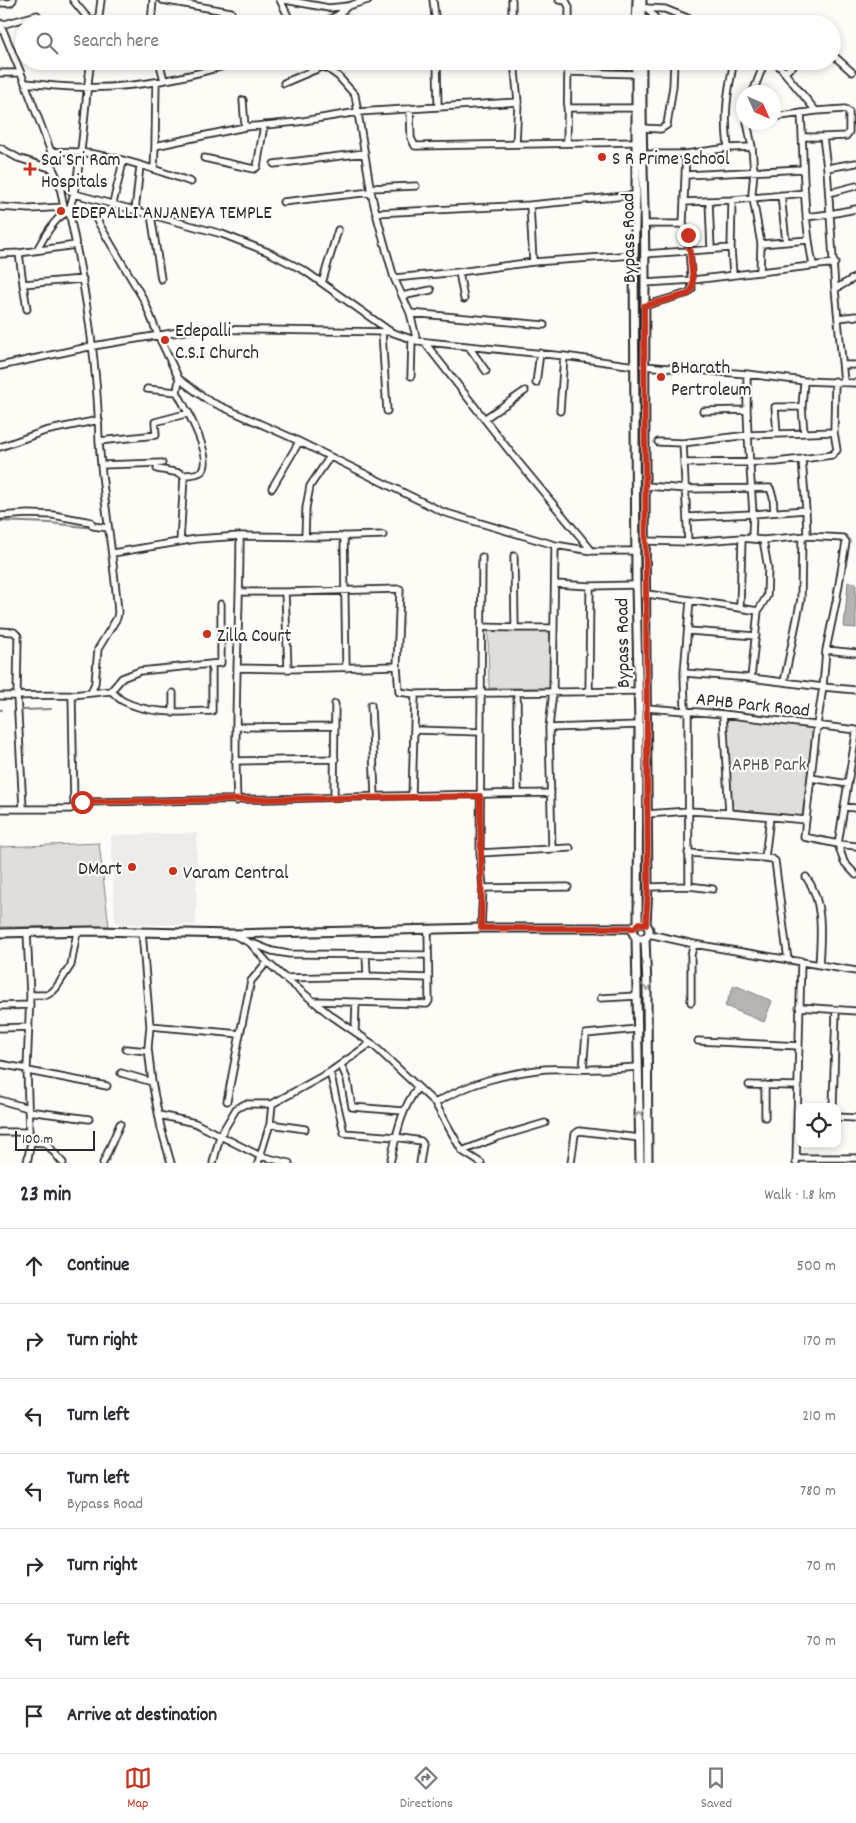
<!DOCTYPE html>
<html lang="en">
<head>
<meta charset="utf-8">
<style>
	body { margin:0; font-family:Dekko,sans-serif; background:#f7f7f7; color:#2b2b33 }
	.controls { position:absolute; right:15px; bottom:15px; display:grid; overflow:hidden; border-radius:10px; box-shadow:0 2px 8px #0003 }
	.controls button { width:45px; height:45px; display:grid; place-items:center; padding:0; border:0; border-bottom:1px solid #e1e1e2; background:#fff; color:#2b2b33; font:25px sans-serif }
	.compass { position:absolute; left:736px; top:85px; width:45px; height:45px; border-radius:50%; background:#fff; box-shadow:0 2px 8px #0003; rotate:135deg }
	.scale { position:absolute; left:15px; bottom:12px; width:80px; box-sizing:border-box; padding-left:5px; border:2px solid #2b2b2b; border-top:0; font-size:14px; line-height:18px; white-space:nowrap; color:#2b2b2b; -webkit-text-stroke:4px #fdfcf7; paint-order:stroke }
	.stop { position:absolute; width:15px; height:15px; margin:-11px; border:4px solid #c8321e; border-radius:50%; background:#fff }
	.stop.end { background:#c8321e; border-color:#fff; box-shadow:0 1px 5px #0008 }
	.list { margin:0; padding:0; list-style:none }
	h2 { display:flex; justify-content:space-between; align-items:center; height:65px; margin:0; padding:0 20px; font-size:21px }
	h2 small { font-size:16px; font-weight:400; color:#7c7c81 }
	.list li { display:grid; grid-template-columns:32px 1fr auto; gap:15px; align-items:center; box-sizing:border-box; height:75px; padding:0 20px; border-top:1px solid #e1e1e2 }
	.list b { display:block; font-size:19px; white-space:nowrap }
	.list p { margin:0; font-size:16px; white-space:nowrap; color:#7c7c81 }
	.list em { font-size:16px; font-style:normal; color:#7c7c81 }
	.icon { flex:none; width:28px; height:28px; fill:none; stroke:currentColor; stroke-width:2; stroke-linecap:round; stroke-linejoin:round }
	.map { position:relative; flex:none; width:856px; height:1163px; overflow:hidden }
	.search { position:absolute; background:#fff; box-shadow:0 2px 8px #0003; left:15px; right:15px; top:15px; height:55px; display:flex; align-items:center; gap:12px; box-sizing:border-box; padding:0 18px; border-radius:28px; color:#7c7c81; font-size:19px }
	.sheet { height:590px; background:#fff }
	nav { display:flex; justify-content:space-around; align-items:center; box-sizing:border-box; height:70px; border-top:1px solid #e1e1e2; background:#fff; font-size:14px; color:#7c7c81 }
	nav a { display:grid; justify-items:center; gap:2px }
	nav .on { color:#c8321e }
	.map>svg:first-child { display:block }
	.built { fill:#edece8 }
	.green { fill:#dfdeda; stroke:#858482 }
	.water { fill:#b5b4b1; stroke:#7e7d7b }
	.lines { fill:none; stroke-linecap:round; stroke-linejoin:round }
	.stream { stroke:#7e7d7b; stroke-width:2 }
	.minor-casing { stroke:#2b2b2b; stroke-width:9 }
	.major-casing { stroke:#2b2b2b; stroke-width:11 }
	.minor { stroke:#fdfcf7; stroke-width:5.5 }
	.major { stroke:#fdfcf7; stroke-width:7 }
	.oneway { stroke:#9e9e9b }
	.route { stroke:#c8321e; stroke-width:6 }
	.poi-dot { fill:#c8321e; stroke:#fdfcf7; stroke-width:2 }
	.labels { text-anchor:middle; stroke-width:4.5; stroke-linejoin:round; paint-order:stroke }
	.poi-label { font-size:19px; fill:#2b2b2b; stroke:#fdfcf7; text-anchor:start }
	.street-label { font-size:19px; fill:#2b2b2b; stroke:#fdfcf7 }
	.park-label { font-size:19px; fill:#585857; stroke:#fdfcf7 }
</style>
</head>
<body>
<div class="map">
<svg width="856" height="1163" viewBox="0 0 856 1163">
	<rect width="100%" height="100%" fill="#fdfcf7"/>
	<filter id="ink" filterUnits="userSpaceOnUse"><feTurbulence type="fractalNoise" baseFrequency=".02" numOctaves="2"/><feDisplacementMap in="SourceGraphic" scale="10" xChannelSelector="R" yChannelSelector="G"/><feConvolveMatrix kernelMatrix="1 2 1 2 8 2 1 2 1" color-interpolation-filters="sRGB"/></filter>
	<g filter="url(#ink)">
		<path class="built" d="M197,833L196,925L120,924L117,923L115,920L111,835Z"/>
		<path class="green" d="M488,631H550V688H489Z
			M727,717L813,728L802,816L732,809Z
			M99,843L109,926L0,927V847Z"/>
		<path class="water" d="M848,582L856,583V628L844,627Z
			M734,985L772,1001L764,1022L725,1006Z"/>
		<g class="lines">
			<path class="stream" d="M0,521L50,523L93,528
				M0,710H2
				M22,710L51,709"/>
			<g class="minor-casing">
				<path id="minor" d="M73,0L86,16L97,24
					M162,0L231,12
					M280,0L292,24
					M285,0L329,8L348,6
					M433,0L436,24
					M512,0V24
					M559,0L566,1L569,7V24
					M0,3H10L13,0
					M647,8L665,9L702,24
					M647,8L660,24
					M338,15L359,24
					M0,23L25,83L51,152L53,169
					M98,24L101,0
					M151,24L153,0
					M321,24L338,15L348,6L368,0
					M0,28L1,25L37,15
					M832,54L852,72
					M159,61L164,80
					M437,61L438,107
					M775,61L816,111L845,109L849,112V132L846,136L823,137L827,168
					M568,72L636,74
					M785,72L799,61
					M0,73H21
					M156,82L155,146L245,127L297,122L358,112L518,102L514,61
					M25,83C42,84 58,87 75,87C130,90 187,78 240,61
					M284,83L324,66
					M753,92L765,61
					M243,100L245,127
					M410,108L411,138L415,146L636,142
					M567,108H636
					M801,113C804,164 803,215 813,265
					M774,117L816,111
					M641,128L661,129L667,125L673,86L674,61
					M802,137H823
					M567,143L568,61
					M516,144L518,102
					M752,147L754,172L752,193L761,244L760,271
					M0,148L18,158L53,169L59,182L75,194L222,234L268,252L305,271L391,332L417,341L564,356L635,366
					M728,148C724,113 727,95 734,61
					M51,152C96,148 149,167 191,182
					M642,154H686L728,148L752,147L747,122
					M204,158L254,169L257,167L264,125
					M274,164L365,153
					M154,169L155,146
					M686,175L802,169
					M59,182L64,207L69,211C85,287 98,364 99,441
					M370,188L416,186
					M371,192L376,213
					M829,193L856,186
					M781,195L786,242
					M732,200L731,248L733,275
					M283,202L371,192L355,95L338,76L317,61
					M684,202L732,200L805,193
					M709,202L711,249
					M113,203L123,162
					M0,207L30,209L64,207
					M69,211C84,162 83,111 91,61
					M135,211L140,166
					M151,215L161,279
					M806,217L830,214L827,168L856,163
					M644,224H683
					M761,244L808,240
					M37,250C49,228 62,202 92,212L144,300L158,335L179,379L209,401L290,437L443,512L555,545L592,551H636
					M19,253L23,284
					M0,254L19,253L76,245
					M644,254L731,248
					M533,262L530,205L636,195
					M459,272L464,299
					M394,278L376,213L530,205
					M322,283L338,230
					M645,283L693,280L835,263
					M835,289L830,214L856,209
					M402,296L431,290
					M644,306L688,293L692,289L688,235L683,224L686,154
					M27,309L23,284L83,279
					M410,313L544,325
					M838,318L856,316
					M382,333L387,411
					M417,341L410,313L394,278L459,272L533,262L634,255
					M425,343L511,453L592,551
					M469,347L486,371
					M844,365H856
					M0,366L93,346L197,329L391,332
					M643,366L747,374L804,381L856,383
					M411,376L412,340
					M844,382L835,289L856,277
					M536,383L540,353
					M147,389L177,392L179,379
					M177,392C184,405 215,459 202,471C197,475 189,475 183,475
					M747,410V374
					M560,411L564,356
					M484,419L525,391
					M804,432L802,407L804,381
					M777,434L775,407H802
					M658,442L683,443
					M0,447L45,431L99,420
					M162,463L101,465L99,441L156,435L155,422L189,413
					M685,463L776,462L802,459
					M157,469L180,473L184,477L180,542
					M646,486L687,489L770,488L773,497L774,512
					M272,488L299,442
					M806,510L807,536
					M0,516L28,514L53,515L91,522L93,526L108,528
					M688,517L753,514L748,435L834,432
					M344,536L346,668
					M305,537L306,508L310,486L329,458
					M752,538L753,514L806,510L802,459L832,455L837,450L834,432L835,381
					M645,541L688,542L742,538L763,540L807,536L843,538L846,542L836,602L826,650
					M688,542L683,443L748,435L747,410L703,411
					M555,545L553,691L549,728L639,725
					M113,553L196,539L240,536L320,537L383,535
					M555,584L590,586
					M285,592L288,669
					M647,594L690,600
					M740,607L742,538
					M758,611L767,596L768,568L763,540
					M481,627L515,628L514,556
					M515,628H554
					M0,631L14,632L18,636L17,696L23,808
					M689,631L756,636
					M397,666L399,692L415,694L412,796
					M237,668L288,669L397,666L400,589L285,592H240
					M684,673L751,678L758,611L690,600L684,673L685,710
					M751,678L823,687L826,650L856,653
					M784,682L801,599L802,537
					M856,690L823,687L817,725L804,837L838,844L844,862L856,875
					M111,691L122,678L140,671L221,663V604
					M589,692L590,586L636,585
					M91,693L95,683L98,649L117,618L118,612C114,563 106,514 101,465
					M173,693V713
					M517,693L518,793
					M415,694L638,691
					M72,695L74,807
					M0,696L72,695L111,691C115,694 119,699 123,701C150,715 183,712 212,711V664
					M371,705L375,796
					M647,708L723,714L856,730
					M688,711L689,886
					M723,714L729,813
					M236,727L335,726
					M549,728L552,849
					M415,730L480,732
					M856,734L838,844L856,846
					M235,761L335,759
					M811,778L848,784
					M334,797L335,704
					M237,801C233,712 240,624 240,536
					M844,807L856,808
					M0,809H70L83,802C239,801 395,795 551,793
					M647,814L688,811L729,813L806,820
					M480,853L570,848
					M688,853L765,858L772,859L775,861L788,960
					M765,858L770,817
					M806,877C824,901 821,935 819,965
					M648,887L689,886L713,889
					M483,888L568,887
					M481,928L483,888L480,853L482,557
					M142,932L150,1026L148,1048L152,1082L161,1128L171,1163
					M649,934L694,944L856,971
					M234,935L250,943L267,962L285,978L329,1014L371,1043L435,1103L462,1151L481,1163
					M252,943L272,951L289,954L428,955
					M366,955L367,976
					M285,978L367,976L428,978
					M30,995H47L52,992L56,988L71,965L77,932
					M601,998L637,996
					M313,1001L427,1004L429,1001L428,930
					M691,1002V955L694,944
					M0,1006L30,1005
					M799,1007L856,1011
					M150,1026L240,1034L227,1101
					M0,1028L29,1027
					M355,1032L356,1002
					M240,1034L251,981L267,962
					M698,1041L799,1046
					M126,1049L148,1051
					M0,1064L27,1069
					M341,1065L347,1079L352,1107L403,1111
					M583,1069L586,1034L637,1029
					M28,1071L107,1086
					M330,1072L344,1133L396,1137L421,1141L423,1144L420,1163
					M121,1073L152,1082
					M749,1085L798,1086
					M765,1085V1117
					M0,1100L28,1108
					M435,1103C472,1082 503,1074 545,1069C561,1068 579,1070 595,1069C609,1069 624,1068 638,1067
					M833,1107L836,1010
					M28,1111L89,1119
					M159,1115L195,1123L260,1156L289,1163
					M837,1117L856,1118
					M270,1124L305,1129
					M0,1132H29
					M31,1142L46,1143L63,1163
					M462,1151L498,1137L545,1123
					M796,1158H856
					M27,1163L31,1142L29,1132L27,1069L30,995L27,932
					M103,1163L120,1124
					M213,1163L220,1136L236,1109L245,1104H272L330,1072L371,1043
					M258,1163L270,1124L272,1104
					M390,1163C397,1134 400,1111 418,1087
					M571,1163L575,1134L579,1131L640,1138
					M796,1163L801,961"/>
			</g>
			<g class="major-casing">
				<path id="major" d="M642,0V24
					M636,24L637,0
					M636,61V195L634,255L636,585L639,725L638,924
					M642,61C641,135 645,208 645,281C644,483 646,685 648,887L646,925
					M633 931a8 8 0 1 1 16 0a8 8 0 1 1-16 0Z
					M0,933L94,931L232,934L481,928H634
					M636,937L640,1163
					M645,938L647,986L648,1163"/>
			</g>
			<use href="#minor" class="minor"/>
			<use href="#major" class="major"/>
		</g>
		<defs><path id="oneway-chevron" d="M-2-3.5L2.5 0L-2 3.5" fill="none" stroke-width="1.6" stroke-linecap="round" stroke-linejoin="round" transform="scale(1.25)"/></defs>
		<g class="oneway">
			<use href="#oneway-chevron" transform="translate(647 987) rotate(89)"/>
			<use href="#oneway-chevron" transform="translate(639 1115) rotate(-92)"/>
		</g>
	</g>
	<g class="lines" filter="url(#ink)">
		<path class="route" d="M82,802C215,801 347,797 480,796C480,840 483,884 481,928H634L640,923L646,925L648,887L644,306L688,294L692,289L693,280L688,235"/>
	</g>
	<g class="poi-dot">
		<circle cx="602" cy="157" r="5"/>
		<path d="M27.5 161.5h5v5h5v5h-5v5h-5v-5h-5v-5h5z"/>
		<circle cx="61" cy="211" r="5"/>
		<circle cx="165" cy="340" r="5"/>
		<circle cx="661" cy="377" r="5"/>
		<circle cx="207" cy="634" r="5"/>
		<circle cx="132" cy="867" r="5"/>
		<circle cx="173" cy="871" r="5"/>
	</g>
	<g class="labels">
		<g class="poi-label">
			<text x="612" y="164">S R Prime School</text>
			<text x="41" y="165">Sai Sri Ram<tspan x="41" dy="22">Hospitals</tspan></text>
			<text x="71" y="218">EDEPALLI ANJANEYA TEMPLE</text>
			<text x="175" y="336">Edepalli<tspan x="175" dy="22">C.S.I Church</tspan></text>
			<text x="671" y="373">BHarath<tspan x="671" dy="22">Pertroleum</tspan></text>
			<text x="217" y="641">Zilla Court</text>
			<text x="122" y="874" text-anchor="end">DMart</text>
			<text x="183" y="878">Varam Central</text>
		</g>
		<g class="street-label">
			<text transform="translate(627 238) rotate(-91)" y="7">Bypass Road</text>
			<text transform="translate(621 643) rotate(-91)" y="7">Bypass Road</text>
			<text transform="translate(753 703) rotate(6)" y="7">APHB Park Road</text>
		</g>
		<g class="park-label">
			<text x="769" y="770">APHB Park</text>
		</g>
	</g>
</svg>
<div class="controls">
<button><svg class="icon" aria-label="locate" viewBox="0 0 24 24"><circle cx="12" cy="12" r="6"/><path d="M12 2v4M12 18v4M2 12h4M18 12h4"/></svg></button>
</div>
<svg class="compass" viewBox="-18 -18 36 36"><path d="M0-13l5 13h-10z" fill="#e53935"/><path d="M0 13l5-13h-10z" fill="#7c7c81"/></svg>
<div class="scale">100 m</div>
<div class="stop" style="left:82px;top:802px"></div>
<div class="stop end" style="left:688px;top:235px"></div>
<div class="search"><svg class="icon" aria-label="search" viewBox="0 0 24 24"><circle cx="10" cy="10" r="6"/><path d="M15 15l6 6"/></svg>Search here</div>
</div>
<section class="sheet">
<h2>23 min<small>Walk · 1.8 km</small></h2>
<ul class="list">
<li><svg class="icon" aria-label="ahead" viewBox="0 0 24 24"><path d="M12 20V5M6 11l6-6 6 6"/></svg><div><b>Continue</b></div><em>500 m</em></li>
<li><svg class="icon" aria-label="right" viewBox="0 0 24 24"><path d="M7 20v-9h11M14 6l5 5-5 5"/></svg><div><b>Turn right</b></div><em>170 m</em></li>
<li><svg class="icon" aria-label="left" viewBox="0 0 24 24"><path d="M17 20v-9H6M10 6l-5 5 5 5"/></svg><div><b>Turn left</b></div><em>210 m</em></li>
<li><svg class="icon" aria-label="left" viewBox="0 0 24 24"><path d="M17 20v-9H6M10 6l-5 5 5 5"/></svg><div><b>Turn left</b><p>Bypass Road</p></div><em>780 m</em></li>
<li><svg class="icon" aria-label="right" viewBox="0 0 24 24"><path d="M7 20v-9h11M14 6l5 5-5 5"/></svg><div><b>Turn right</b></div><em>70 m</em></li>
<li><svg class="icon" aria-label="left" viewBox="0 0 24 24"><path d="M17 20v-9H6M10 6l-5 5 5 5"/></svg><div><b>Turn left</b></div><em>70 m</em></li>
<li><svg class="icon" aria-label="arrive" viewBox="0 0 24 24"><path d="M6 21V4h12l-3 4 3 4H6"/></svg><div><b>Arrive at destination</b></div></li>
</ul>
</section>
<nav>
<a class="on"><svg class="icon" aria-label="map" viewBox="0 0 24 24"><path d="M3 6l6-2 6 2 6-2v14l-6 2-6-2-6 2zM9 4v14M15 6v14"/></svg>Map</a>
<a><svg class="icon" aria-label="directions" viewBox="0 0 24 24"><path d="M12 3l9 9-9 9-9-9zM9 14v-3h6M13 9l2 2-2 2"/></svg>Directions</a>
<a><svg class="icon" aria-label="saved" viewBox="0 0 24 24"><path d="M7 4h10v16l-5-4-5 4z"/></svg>Saved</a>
</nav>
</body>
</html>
